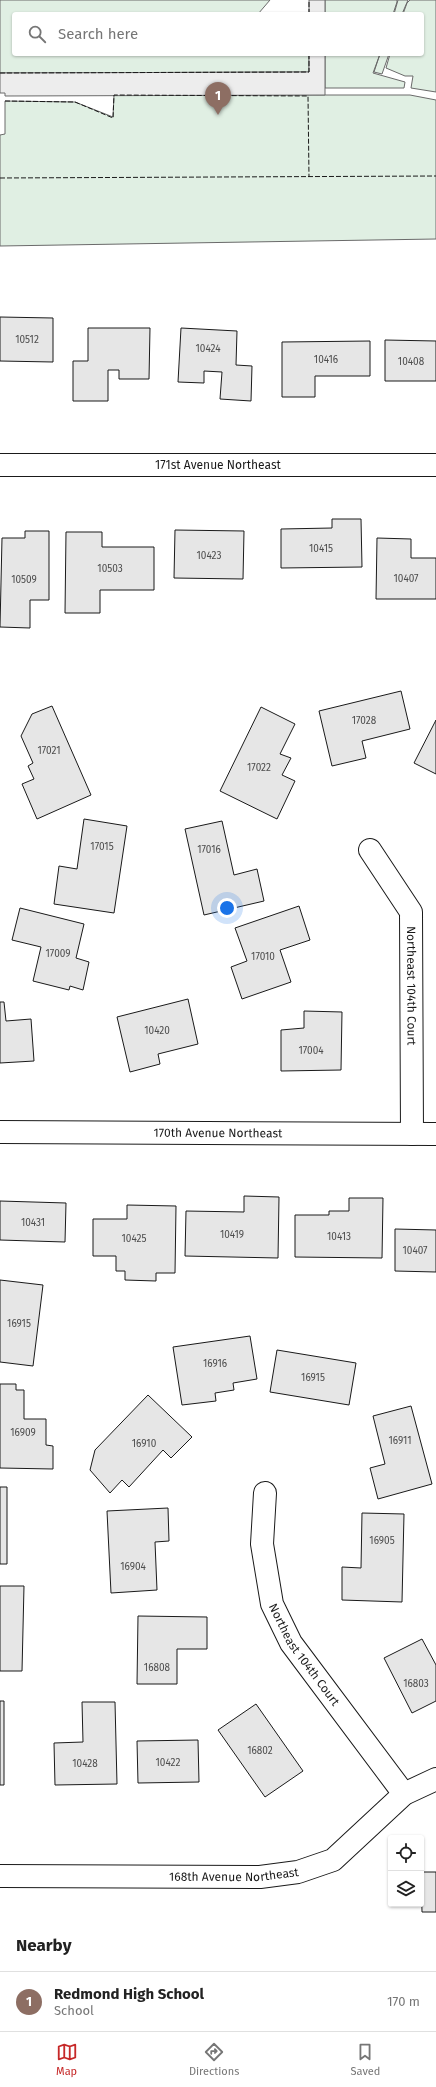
<!DOCTYPE html>
<html lang="en">
<head>
<meta charset="utf-8">
<style>
	body { margin:0; font-family:"Fira Sans",sans-serif; background:#f6f6f6; color:#222 }
	.controls { position:absolute; right:12px; bottom:12px; display:grid; overflow:hidden; border-radius:4px; box-shadow:0 1px 3px #0004 }
	.controls button { width:36px; height:36px; display:grid; place-items:center; padding:0; border:0; border-bottom:1px solid #e0e0e0; background:#fff; color:#222; font:20px sans-serif }
	.you { position:absolute; left:227px; top:908px; width:14px; height:14px; margin:-10px; border:3px solid #fff; border-radius:50%; background:#1a73e8; box-shadow:0 0 0 6px #1a73e833 }
	.badge { display:grid; place-items:center; width:26px; height:26px; border-radius:50%; background:#c62828; color:#fff; font-size:13px; font-weight:700 }
	.pin { position:absolute; translate:-50% -33px; filter:drop-shadow(0 1px 2px #0008) }
	.pin::after { content:''; position:absolute; top:21px; width:14px; height:12px; background:inherit; clip-path:polygon(0 0,100% 0,50% 100%) }
	.list { margin:0; padding:0; list-style:none }
	h2 { display:flex; justify-content:space-between; align-items:center; height:52px; margin:0; padding:0 16px; font-size:17px }
	h2 small { font-size:13px; font-weight:400; color:#767676 }
	.list li { display:grid; grid-template-columns:26px 1fr auto; gap:12px; align-items:center; box-sizing:border-box; height:60px; padding:0 16px; border-top:1px solid #e0e0e0 }
	.list b { display:block; font-size:15px; white-space:nowrap }
	.list p { margin:0; font-size:13px; white-space:nowrap; color:#767676 }
	.list em { font-size:13px; font-style:normal; color:#767676 }
	.icon { flex:none; width:22px; height:22px; fill:none; stroke:currentColor; stroke-width:2; stroke-linecap:round; stroke-linejoin:round }
	.map { position:relative; flex:none; width:436px; height:1919px; overflow:hidden }
	.search { position:absolute; background:#fff; box-shadow:0 1px 3px #0004; left:12px; right:12px; top:12px; height:44px; display:flex; align-items:center; gap:10px; box-sizing:border-box; padding:0 14px; border-radius:4px; color:#767676; font-size:15px }
	.sheet { height:112px; background:#fff }
	nav { display:flex; justify-content:space-around; align-items:center; box-sizing:border-box; height:56px; border-top:1px solid #e0e0e0; background:#fff; font-size:11px; color:#767676 }
	nav a { display:grid; justify-items:center; gap:2px }
	nav .on { color:#c62828 }
	.map>svg:first-child { display:block }
	.green { fill:#e0efe3; stroke:#6a6a6a }
	.parking { fill:#ededed; stroke:#6a6a6a }
	.building { fill:#e6e6e6; stroke:#1a1a1a }
	.lines { fill:none; stroke-linecap:round; stroke-linejoin:round }
	.minor-casing { stroke:#1a1a1a; stroke-width:24 }
	.minor { stroke:#fff; stroke-width:22 }
	.fence { stroke:#1a1a1a; stroke-width:1; stroke-dasharray:5 2; stroke-linecap:butt }
	.labels { text-anchor:middle; stroke-width:3; stroke-linejoin:round; paint-order:stroke }
	.number-label { font-size:10px; fill:#4d4d4d }
	.street-label { font-size:12px; fill:#1a1a1a; stroke:#fff }
</style>
</head>
<body>
<div class="map">
<svg width="436" height="1919" viewBox="0 0 436 1919">
	<rect width="100%" height="100%" fill="#fff"/>
	<path class="green" d="M0,0H270L258,14H14V54H309V72L0,73Z
		M325,0H397V2L393,14H325Z
		M398,0H408L402,14H394Z
		M410,0H436V92L411,88L413,76H405L386,68L390,54H422V14H403L407,3Z
		M325,54H380L373,73L405,82L404,88H325Z
		M380,54H389L382,74L374,72Z
		M114,95H410L436,100V239L0,246V135L5,134V101L75,102L113,117Z"/>
	<path class="parking" d="M309,0H325V14H309Z
		M309,54H325V95L5,96V93H0V73L309,72Z"/>
	<path class="building" d="M0,317L53,318V362L0,361Z
		M88,328H150L149,379H119V370H108V401H73V361H88Z
		M181,328L237,331L236,365L252,366L251,401L220,399L222,372L204,371V383L178,382Z
		M385,340L436,341V381H385Z
		M370,341V376H315V397H282V342Z
		M332,519H361L362,567L281,568V529L332,528Z
		M175,530L244,531L243,579L174,578Z
		M25,531H49V600H30V628L0,627L2,538H25Z
		M66,532H102V547H154V590H100V613H65Z
		M377,538L411,539V558H436V599H376Z
		M401,691L410,729L362,741L366,758L332,766L319,711Z
		M52,706L91,795L37,819L22,784L34,779L28,766L33,763L21,736L32,714Z
		M261,707L295,724L280,754L291,758L282,775L295,781L277,819L220,791Z
		M436,720V774L414,763Z
		M84,819L127,826L114,913L54,904L59,866L77,869Z
		M222,821L234,875L257,869L264,901L204,915L185,829Z
		M299,906L310,940L280,950L291,982L242,999L231,967L247,961L235,928Z
		M20,908L84,924L76,958L89,962L83,990L70,986L69,990L33,981L41,947L12,940Z
		M188,999L198,1044L158,1054L160,1064L130,1072L117,1017Z
		M0,1002H4L6,1021L31,1019L34,1061L0,1063Z
		M304,1011L342,1012L341,1070L281,1071V1030L304,1028Z
		M244,1196L279,1197L278,1258L185,1256L186,1211L244,1212Z
		M349,1198H383L382,1258L295,1257V1215H329V1211H349Z
		M0,1201L66,1203L65,1242L0,1240Z
		M127,1205L176,1206L175,1273H156V1281L125,1280V1271H116V1256H93V1219H127Z
		M395,1229L436,1230V1272L395,1271Z
		M0,1280L43,1285L33,1366L0,1362Z
		M250,1336L257,1379L233,1383L234,1390L215,1393L216,1401L182,1405L173,1347Z
		M277,1350L356,1363L349,1405L270,1392Z
		M0,1384H16V1390H24V1419H46V1445L53,1446V1469L0,1468Z
		M148,1395L192,1437L171,1458L163,1450L129,1487L122,1480L110,1493L90,1470L95,1450Z
		M411,1406L432,1484L378,1499L370,1468L385,1464L373,1416Z
		M0,1487H7V1564H0Z
		M168,1508L169,1541L155,1542L157,1590L111,1593L107,1511Z
		M362,1513L404,1514L402,1602L342,1600V1567L361,1568Z
		M0,1586H24L22,1671H0Z
		M138,1616L207,1617V1649H177V1684H137Z
		M422,1639L436,1665V1701L412,1713L384,1658Z
		M0,1701H4V1785H0Z
		M82,1702H115L117,1784L55,1785L54,1743L83,1742Z
		M256,1704L303,1771L265,1797L218,1730Z
		M198,1740L199,1782L138,1783L137,1741Z
		M421,1872H436V1912H422Z"/>
	<g class="lines">
		<g class="minor-casing">
			<g id="minor">
				<path id="s1" d="M0,465H436"/>
				<path id="s2" d="M370,850L411,912L412,1134"/>
				<path id="s3" d="M0,1132L436,1134"/>
				<path id="s4" d="M265,1493L262,1544L272,1604L291,1643L404,1794"/>
				<path id="s5" d="M0,1876L260,1877L298,1872L333,1860L404,1794L436,1779"/>
			</g>
		</g>
		<use href="#minor" class="minor"/>
		<path class="fence" d="M309,14V0
			M0,73L309,72V54
			M5,101L75,102L113,118L114,95L308,96L309,177
			M0,178L436,176"/>
	</g>
	<g class="labels">
		<g class="number-label">
			<text x="27" y="343">10512</text>
			<text x="208" y="352">10424</text>
			<text x="326" y="363">10416</text>
			<text x="411" y="365">10408</text>
			<text x="321" y="552">10415</text>
			<text x="209" y="559">10423</text>
			<text x="110" y="572">10503</text>
			<text x="406" y="582">10407</text>
			<text x="24" y="583">10509</text>
			<text x="364" y="724">17028</text>
			<text x="49" y="754">17021</text>
			<text x="259" y="771">17022</text>
			<text x="102" y="850">17015</text>
			<text x="209" y="853">17016</text>
			<text x="58" y="957">17009</text>
			<text x="263" y="960">17010</text>
			<text x="157" y="1034">10420</text>
			<text x="311" y="1054">17004</text>
			<text x="33" y="1226">10431</text>
			<text x="232" y="1238">10419</text>
			<text x="339" y="1240">10413</text>
			<text x="134" y="1242">10425</text>
			<text x="415" y="1254">10407</text>
			<text x="19" y="1327">16915</text>
			<text x="215" y="1367">16916</text>
			<text x="313" y="1381">16915</text>
			<text x="23" y="1436">16909</text>
			<text x="400" y="1444">16911</text>
			<text x="144" y="1447">16910</text>
			<text x="382" y="1544">16905</text>
			<text x="133" y="1570">16904</text>
			<text x="157" y="1671">16808</text>
			<text x="416" y="1687">16803</text>
			<text x="260" y="1754">16802</text>
			<text x="168" y="1766">10422</text>
			<text x="85" y="1767">10428</text>
		</g>
		<g class="street-label">
			<text dy="4" stroke="none"><textPath href="#s1" startOffset="218">171st Avenue Northeast</textPath></text>
			<text dy="4" stroke="none"><textPath href="#s2" startOffset="148">Northeast 104th Court</textPath></text>
			<text dy="4" stroke="none"><textPath href="#s3" startOffset="218">170th Avenue Northeast</textPath></text>
			<text dy="4" stroke="none"><textPath href="#s4" startOffset="172">Northeast 104th Court</textPath></text>
			<text dy="4" stroke="none"><textPath href="#s5" startOffset="234">168th Avenue Northeast</textPath></text>
		</g>
	</g>
</svg>
<div class="controls">
<button><svg class="icon" aria-label="locate" viewBox="0 0 24 24"><circle cx="12" cy="12" r="6"/><path d="M12 2v4M12 18v4M2 12h4M18 12h4"/></svg></button>
<button><svg class="icon" aria-label="layers" viewBox="0 0 24 24"><path d="M12 4l9 5-9 5-9-5zM3 14l9 5 9-5"/></svg></button>
</div>
<div class="you"></div>
<div class="pin badge" style="left:218px;top:115px;background:#8d6e63">1</div>
<div class="search"><svg class="icon" aria-label="search" viewBox="0 0 24 24"><circle cx="10" cy="10" r="6"/><path d="M15 15l6 6"/></svg>Search here</div>
</div>
<section class="sheet">
<h2>Nearby<small></small></h2>
<ul class="list">
<li><span class="badge" style="background:#8d6e63">1</span><div><b>Redmond High School</b><p>School</p></div><em>170 m</em></li>
</ul>
</section>
<nav>
<a class="on"><svg class="icon" aria-label="map" viewBox="0 0 24 24"><path d="M3 6l6-2 6 2 6-2v14l-6 2-6-2-6 2zM9 4v14M15 6v14"/></svg>Map</a>
<a><svg class="icon" aria-label="directions" viewBox="0 0 24 24"><path d="M12 3l9 9-9 9-9-9zM9 14v-3h6M13 9l2 2-2 2"/></svg>Directions</a>
<a><svg class="icon" aria-label="saved" viewBox="0 0 24 24"><path d="M7 4h10v16l-5-4-5 4z"/></svg>Saved</a>
</nav>
</body>
</html>
